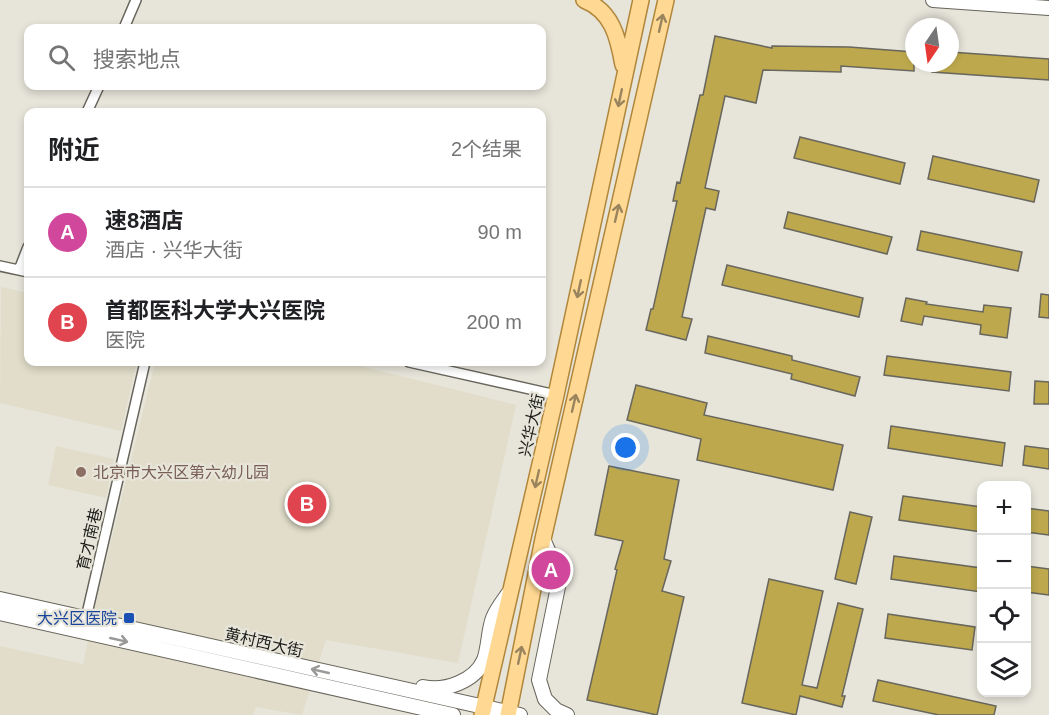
<!DOCTYPE html>
<html lang="zh">
<head>
<meta charset="utf-8">
<style>
	body { margin:0; font-family:Helvetica,"Noto Sans SC",sans-serif; background:#f6f6f6; color:#202124 }
	.controls { position:absolute; right:18px; bottom:18px; display:grid; overflow:hidden; border-radius:12px; box-shadow:0 3px 9px #0003 }
	.controls button { width:54px; height:54px; display:grid; place-items:center; padding:0; border:0; border-bottom:2px solid #e0e0e0; background:#fff; color:#202124; font:30px sans-serif }
	.compass { position:absolute; left:905px; top:18px; width:54px; height:54px; border-radius:50%; background:#fff; box-shadow:0 3px 9px #0003; rotate:193deg }
	.you { position:absolute; left:626px; top:448px; width:21px; height:21px; margin:-15px; border:4px solid #fff; border-radius:50%; background:#1a73e8; box-shadow:0 0 0 9px #1a73e833 }
	.badge { display:grid; place-items:center; width:39px; height:39px; border-radius:50%; background:#26627a; color:#fff; font-size:20px; font-weight:700 }
	.pin { position:absolute; translate:-50% -50%; border:3px solid #fff; box-shadow:0 2px 6px #0006 }
	.list { margin:0; padding:0; list-style:none }
	h2 { display:flex; justify-content:space-between; align-items:center; height:78px; margin:0; padding:0 24px; font-size:26px }
	h2 small { font-size:20px; font-weight:400; color:#757577 }
	.list li { display:grid; grid-template-columns:39px 1fr auto; gap:18px; align-items:center; box-sizing:border-box; height:90px; padding:0 24px; border-top:2px solid #e0e0e0 }
	.list b { display:block; font-size:22px; white-space:nowrap }
	.list p { margin:0; font-size:20px; white-space:nowrap; color:#757577 }
	.list em { font-size:20px; font-style:normal; color:#757577 }
	.icon { flex:none; width:33px; height:33px; fill:none; stroke:currentColor; stroke-width:2; stroke-linecap:round; stroke-linejoin:round }
	.map { position:relative; flex:none; width:1049px; height:715px; overflow:hidden }
	.search { position:absolute; background:#fff; box-shadow:0 3px 9px #0003; left:24px; top:24px; width:522px; height:66px; display:flex; align-items:center; gap:15px; box-sizing:border-box; padding:0 21px; border-radius:12px; color:#757577; font-size:22px }
	.panel { position:absolute; background:#fff; box-shadow:0 3px 9px #0003; left:24px; top:108px; width:522px; height:258px; border-radius:12px }
	.map>svg:first-child { display:block }
	.built { fill:#e1ddca }
	.building { fill:#bda84d; stroke:#68665d; stroke-width:1.5 }
	.lines { fill:none; stroke-linecap:round; stroke-linejoin:round }
	.street-casing { stroke:#67655b; stroke-width:12 }
	.secondary-casing { stroke:#67655b; stroke-width:16 }
	.primary-casing { stroke:#b0863b; stroke-width:18 }
	.street { stroke:#fff; stroke-width:9 }
	.secondary { stroke:#fff; stroke-width:14 }
	.primary { stroke:#ffd994; stroke-width:15 }
	.oneway { stroke:#99845d }
	.oneway2 { stroke:#999998 }
	.education-dot { fill:#8d6e63; stroke:#e7e5da; stroke-width:2 }
	.transit-dot { fill:#1a4fb4; stroke:#e7e5da; stroke-width:2 }
	.labels { text-anchor:middle; stroke-width:4.5; stroke-linejoin:round; paint-order:stroke }
	.street-label { font-size:16px; fill:#1d1d19; stroke:#e7e5da }
	.education-label { font-size:16px; fill:#785e54; stroke:#e7e5da; text-anchor:start }
	.transit-label { font-size:16px; fill:#164399; stroke:#e7e5da; text-anchor:end }
</style>
</head>
<body>
<div class="map">
<svg width="1049" height="715" viewBox="0 0 1049 715">
	<rect width="100%" height="100%" fill="#e7e5da"/>
	<path class="built" d="M1,287L28,293V362H137L121,431L0,403Z
		M155,362H345L516,405L458,663L326,640L302,715L256,707L253,715H0V646L83,664L96,603Z
		M56,446L114,459L106,498L48,485Z"/>
	<path class="building" d="M715,36L772,48V46L849,47L914,52V71L841,66V72L763,70L756,103L725,96L705,188L719,191L715,210L706,208L682,317L692,319L686,340L646,330L651,309H653L677,201H673L677,182L680,183L700,95H703Z
		M950,52L1049,59V80L932,72L933,63H950Z
		M800,137L905,163L900,184L794,158Z
		M933,156L1039,180L1034,202L928,179Z
		M788,212L892,237L887,254L784,228Z
		M921,231L1022,252L1018,271L917,250Z
		M727,265L863,298L859,317L722,285Z
		M1041,294L1049,295V318L1039,317Z
		M906,298L927,302L926,304L983,312L984,305L1011,308L1007,338L980,334L981,325L924,316L922,325L901,321Z
		M708,336L792,356V360L860,377L855,396L791,379L792,374L705,353Z
		M887,356L1011,372L1009,391L884,375Z
		M1035,381L1049,382V404H1034Z
		M636,385L707,403L704,415L843,445L833,490L697,460L701,439L627,420Z
		M891,426L1005,443L1002,466L888,448Z
		M1025,446L1049,449V469L1023,465Z
		M609,466L679,480L664,559L671,561L662,591L684,597L657,715L587,700L617,570L615,569L623,541L595,535Z
		M903,496L981,507V532L899,520Z
		M1026,508L1049,511V535L1026,532Z
		M850,512L872,517L856,584L835,579Z
		M894,556L981,568V592L891,579Z
		M1026,566L1049,569V595L1026,592Z
		M769,579L823,591L802,685L817,688L838,603L863,609L842,696H845L842,707L800,696L796,715L742,703Z
		M888,614L975,627L972,650L885,638Z
		M878,680L996,706L994,715H939L873,701Z"/>
	<g class="lines">
		<g class="street-casing">
			<path id="street" d="M124,28L136,0
				M87,112L99,86
				M0,266L28,272
				M19,270L28,247
				M409,362L556,395
				M86,618L145,362"/>
		</g>
		<g class="secondary-casing">
			<path id="secondary" d="M933,0L1049,8
				M543,539L560,577L539,680L545,699L556,710L567,715
				M0,599L520,715
				M0,613L453,715
				M423,687C445,692 475,681 484,660C489,647 488,631 493,618C496,610 503,601 508,594"/>
		</g>
		<g class="primary-casing">
			<path id="primary" d="M584,0C612,11 618,37 623,65
				M482,715L556,395L641,0
				M508,715L543,539L666,0"/>
		</g>
		<use href="#street" class="street"/>
		<use href="#secondary" class="secondary"/>
		<use href="#primary" class="primary"/>
	</g>
	<defs><path id="oneway-shaft" d="M-6 0H5M1.5-3L5.5 0L1.5 3" fill="none" stroke-width="1.6" stroke-linecap="round" stroke-linejoin="round" transform="scale(1.5)"/></defs>
	<g class="oneway">
		<use href="#oneway-shaft" transform="translate(661 23) rotate(-77)"/>
		<use href="#oneway-shaft" transform="translate(620 98) rotate(102)"/>
		<use href="#oneway-shaft" transform="translate(617 213) rotate(-77)"/>
		<use href="#oneway-shaft" transform="translate(579 289) rotate(102)"/>
		<use href="#oneway-shaft" transform="translate(574 403) rotate(-77)"/>
		<use href="#oneway-shaft" transform="translate(537 479) rotate(103)"/>
		<use href="#oneway-shaft" transform="translate(520 655) rotate(-78)"/>
	</g>
	<g class="oneway2">
		<use href="#oneway-shaft" transform="translate(119 640) rotate(13)"/>
		<use href="#oneway-shaft" transform="translate(320 671) rotate(-167)"/>
	</g>
	<circle class="education-dot" cx="81" cy="472" r="6"/>
	<rect class="transit-dot" x="123" y="612" width="12" height="12" rx="3"/>
	<g class="labels">
		<g class="street-label">
			<text transform="translate(531 425) rotate(-77)" y="6">兴华大街</text>
			<text transform="translate(89 539) rotate(-77)" y="6">育才南巷</text>
			<text transform="translate(264 642) rotate(13)" y="6">黄村西大街</text>
		</g>
		<g class="education-label">
			<text x="93" y="478">北京市大兴区第六幼儿园</text>
		</g>
		<g class="transit-label">
			<text x="117" y="624">大兴区医院</text>
		</g>
	</g>
</svg>
<div class="controls">
<button>+</button>
<button>−</button>
<button><svg class="icon" aria-label="locate" viewBox="0 0 24 24"><circle cx="12" cy="12" r="6"/><path d="M12 2v4M12 18v4M2 12h4M18 12h4"/></svg></button>
<button><svg class="icon" aria-label="layers" viewBox="0 0 24 24"><path d="M12 4l9 5-9 5-9-5zM3 14l9 5 9-5"/></svg></button>
</div>
<svg class="compass" viewBox="-18 -18 36 36"><path d="M0-13l5 13h-10z" fill="#e53935"/><path d="M0 13l5-13h-10z" fill="#757577"/></svg>
<div class="you"></div>
<div class="pin badge" style="left:551px;top:570px;background:#d1479c">A</div>
<div class="pin badge" style="left:307px;top:504px;background:#e0444e">B</div>
<div class="search"><svg class="icon" aria-label="search" viewBox="0 0 24 24"><circle cx="10" cy="10" r="6"/><path d="M15 15l6 6"/></svg>搜索地点</div>
<section class="panel">
<h2>附近<small>2个结果</small></h2>
<ul class="list">
<li><span class="badge" style="background:#d1479c">A</span><div><b>速8酒店</b><p>酒店 · 兴华大街</p></div><em>90 m</em></li>
<li><span class="badge" style="background:#e0444e">B</span><div><b>首都医科大学大兴医院</b><p>医院</p></div><em>200 m</em></li>
</ul>
</section>
</div>
</body>
</html>
